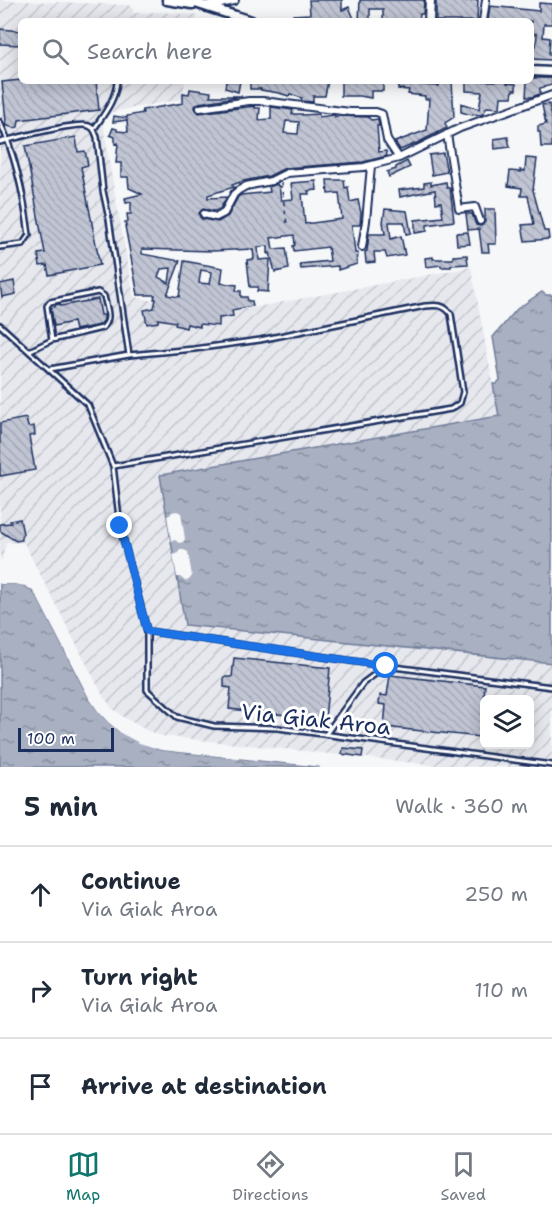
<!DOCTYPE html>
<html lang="en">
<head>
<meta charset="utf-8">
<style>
	body { margin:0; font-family:"Shantell Sans",sans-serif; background:#f2f2f3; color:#1f2937 }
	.controls { position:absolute; right:18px; bottom:18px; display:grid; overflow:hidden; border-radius:9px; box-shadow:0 3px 15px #0003 }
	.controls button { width:54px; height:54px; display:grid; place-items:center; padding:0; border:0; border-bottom:2px solid #e0e1e3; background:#fff; color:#1f2937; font:30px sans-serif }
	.scale { position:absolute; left:18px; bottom:15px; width:96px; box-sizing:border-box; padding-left:6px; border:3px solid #1b2f5e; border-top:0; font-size:16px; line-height:21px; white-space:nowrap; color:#1b2f5e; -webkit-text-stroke:4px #fff; paint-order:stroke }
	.stop { position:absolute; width:18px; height:18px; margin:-14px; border:4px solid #1a73e8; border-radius:50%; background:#fff }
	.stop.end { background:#1a73e8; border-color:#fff; box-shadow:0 2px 6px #0008 }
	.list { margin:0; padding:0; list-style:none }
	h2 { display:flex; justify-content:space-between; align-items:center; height:78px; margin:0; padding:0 24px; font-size:26px }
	h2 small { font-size:20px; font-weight:400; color:#747a83 }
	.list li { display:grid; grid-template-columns:39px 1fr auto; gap:18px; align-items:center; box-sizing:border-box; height:96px; padding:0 24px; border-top:2px solid #e0e1e3 }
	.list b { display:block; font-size:22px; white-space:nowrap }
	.list p { margin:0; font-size:20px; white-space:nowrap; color:#747a83 }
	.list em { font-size:20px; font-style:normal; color:#747a83 }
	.icon { flex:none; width:33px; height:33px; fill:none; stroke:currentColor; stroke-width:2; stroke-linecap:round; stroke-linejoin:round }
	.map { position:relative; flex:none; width:552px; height:767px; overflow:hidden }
	.search { position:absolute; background:#fff; box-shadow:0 3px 15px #0003; left:18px; right:18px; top:18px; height:66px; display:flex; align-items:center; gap:15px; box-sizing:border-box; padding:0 21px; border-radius:9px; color:#747a83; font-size:22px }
	.sheet { height:366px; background:#fff }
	nav { display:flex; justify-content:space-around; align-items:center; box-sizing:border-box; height:84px; border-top:2px solid #e0e1e3; background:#fff; font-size:16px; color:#747a83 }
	nav a { display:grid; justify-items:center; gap:3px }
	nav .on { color:#0f766e }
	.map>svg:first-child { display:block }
	.industrial { fill:url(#industrial-furrows); fill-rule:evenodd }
	.water { fill:url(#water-ripples); stroke:#707c99; stroke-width:1.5 }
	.pier { fill:#f6f7f9 }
	.building { fill:url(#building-back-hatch); stroke:#1b2f5e; stroke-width:1.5; fill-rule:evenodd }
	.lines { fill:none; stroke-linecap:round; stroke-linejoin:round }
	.service-casing { stroke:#1b2f5e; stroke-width:8 }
	.minor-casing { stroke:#1b2f5e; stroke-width:10 }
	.tertiary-casing { stroke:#1b2f5e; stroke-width:12 }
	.secondary-casing { stroke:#1b2f5e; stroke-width:13 }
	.path { stroke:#1b2f5e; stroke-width:1.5; stroke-dasharray:4.5 4.5; stroke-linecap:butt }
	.service { stroke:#fff; stroke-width:3 }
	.minor { stroke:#fff; stroke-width:6 }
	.tertiary { stroke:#fff; stroke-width:8 }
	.secondary { stroke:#fff; stroke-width:8 }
	.route { stroke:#1a73e8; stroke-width:8 }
	.labels { text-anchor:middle; stroke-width:6; stroke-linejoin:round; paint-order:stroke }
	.street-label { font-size:22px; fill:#1b2f5e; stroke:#fff }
</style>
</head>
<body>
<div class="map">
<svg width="552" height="767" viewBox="0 0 552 767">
	<defs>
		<pattern id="industrial-furrows" width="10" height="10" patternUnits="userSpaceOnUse" patternTransform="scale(1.5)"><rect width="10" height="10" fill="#e6e8ee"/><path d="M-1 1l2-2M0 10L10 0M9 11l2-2" fill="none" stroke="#c5c7ce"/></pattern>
		<pattern id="water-ripples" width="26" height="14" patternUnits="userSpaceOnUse" patternTransform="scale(1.5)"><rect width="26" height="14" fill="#a9b0c1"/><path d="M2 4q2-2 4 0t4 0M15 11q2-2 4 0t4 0" fill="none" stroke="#8990a0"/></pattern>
		<pattern id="building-back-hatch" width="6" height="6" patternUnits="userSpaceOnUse" patternTransform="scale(1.5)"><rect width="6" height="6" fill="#c0c4d3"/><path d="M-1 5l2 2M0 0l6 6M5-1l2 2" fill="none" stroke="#a4a9b8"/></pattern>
	</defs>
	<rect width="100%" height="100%" fill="#f6f7f9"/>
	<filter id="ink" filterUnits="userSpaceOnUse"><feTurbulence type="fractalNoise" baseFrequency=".0167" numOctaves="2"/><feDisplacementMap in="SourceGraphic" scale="12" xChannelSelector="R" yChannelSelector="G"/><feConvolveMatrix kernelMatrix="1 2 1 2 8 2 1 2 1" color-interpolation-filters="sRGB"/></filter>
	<g filter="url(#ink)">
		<path class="industrial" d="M0,0L129,5L133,9V13L159,12L197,15L196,21H21V81H185L182,99L112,112L103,121L110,167L134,297L219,314L471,267L499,416L160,475L185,624L552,663V767H451L162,736L148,731L123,717L111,707L103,696L24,543L6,542L2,560H0ZM484,700H530V744H484Z"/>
		<path class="water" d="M542,292L546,295H552V663L185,625L160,475L499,416L493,384H496L500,380L493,337L517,309Z
			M0,584C16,583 27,583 37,597L89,698C109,728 126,739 161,750L320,767H0Z"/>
		<path class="pier" d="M177,511L181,513L185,539L183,542L179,543L175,540L171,541L167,516L170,515L172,512Z
			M180,550H184L188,552L192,576L189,580L185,581L180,577H177L173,555L177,554Z
			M0,581H15L26,583L34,587L40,596L92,696L100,709L110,720L124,731L141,740L161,747L321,764L323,767L161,750L139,743L122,734L108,722L98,711L89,698L37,597L32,590L25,586L14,584H0Z"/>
		<path class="building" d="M309,0H342V10L349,7L355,21L294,20L293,15L310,14Z
			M360,0H424L423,14H420L419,21H383V9H370V21H359Z
			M436,0L467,1L468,0H478L477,21H436Z
			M539,3L552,4V24H544L543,37L550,38L549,55H552V60L531,59V45L536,46L537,34L531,33V21H488L490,6L539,11Z
			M0,29L21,31V45L0,44Z
			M531,78H552V85L540,88V94L532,97H526L527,81H531Z
			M21,80L96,81L99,110L19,120L18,127L14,128L5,125L6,121L2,82Z
			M226,81H240L238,92L225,88Z
			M250,81H328L325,96H313V102L301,101L302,98L290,94L289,96L279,93L261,90V89H250Z
			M341,81H383V91H371V98L360,96H341Z
			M398,81H421V85L439,86V81H452L454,117L445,123L447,128L417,143L400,150L395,142L427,130L429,99H425V96L408,94L409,90L398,89Z
			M466,81H507V83L516,84V90H513L512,97H501L500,108L487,107L483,114L480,115L473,114V115L468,114L461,112V103L479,109L482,92L466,91Z
			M190,89L211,92L210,96H242L199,103L195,106V108L199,113L255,106V108H260L259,120L271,119V107L293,110L292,114H302V115L319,114V117L333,115H335V117L339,116L368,117L371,120L378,119L379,126H377L379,152L386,151L387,156L363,162L285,168L269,176L243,181L232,185L234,187L208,195V198L227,197L220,209L215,211L203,209L199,213L200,217L202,219L218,222L228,216L238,197L241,195L270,192L269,187L277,184L278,186H279L281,200L293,199L291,183L316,181L317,190L308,191L309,194H302L305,224L342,219L339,193L328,194L327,180H344L345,188L348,187L350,202L358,200L361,213L360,225H352L355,253H358L357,264L338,270V266L301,269L300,264L330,261L328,247L294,251L293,246L295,245L294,235L271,238L273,249L286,248L289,269L275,272L270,253L268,254V246L258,247L259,260L270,259L268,292L257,291L258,287H250L247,260L254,259L253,249L212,251L142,249V254L180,261L167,295L179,297L184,261L223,268L221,283L237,285L236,291H241V297H247L248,301H252L253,306L232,310L233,316L219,318V326L200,324V327L187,324L186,328L175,325L176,322L158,319V322L147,324L144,310L154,308L156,299H154L155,295H138L125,226H126L125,222H128L127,214H131V202L126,203L125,198L142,194L129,188L128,177H121V163H116L118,143L115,144V137L110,135L113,128L117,129V131L128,132L127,120L113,122L114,116L127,118V116L143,113L142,110L183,103V93L189,94ZM286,121L299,122L298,134L284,133ZM171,268L169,283L158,277L161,269ZM201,270L212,272L210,284L199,283Z
			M549,104L552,118V147H541L540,132H538V126L546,124L542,105Z
			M76,137L78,152L85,151L88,165L81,167L100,265L49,275L47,265L40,266L38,254L45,253L25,146Z
			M508,137L510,147L495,149L494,139Z
			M443,153L447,172L432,175L429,155Z
			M526,158L537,159L533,190L544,231H548L549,239L525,241L522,225L534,224L528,196H521L522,188L508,186L510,171L521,172L520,170L525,171Z
			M407,161L410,167L389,177L387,172L396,169V167Z
			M431,182V185L446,182L447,188H450L454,221L427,225V231L415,233V220L443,217L441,202L436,203L435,190L400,197L399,190L424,187V183Z
			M385,209L407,211L411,233L406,234L404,222H389L391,239L401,236L405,255L387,258L385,252H374L375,262L366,263L365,252L367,251L369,234H385L383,222Z
			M485,209H495L496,244H488L489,252H482L479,229L468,230L466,214H472L476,225L481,226L485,222Z
			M468,232L470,244L457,245L456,233Z
			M467,255L468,264L451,265V267H441V265L426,267L425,258L433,257V259H453V256Z
			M14,281L16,294L2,297L0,284Z
			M98,299L101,315H104V320L100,325L75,330L73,322L54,326L51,308L55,307V305L60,304L61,306Z
			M26,418L28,427L34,426L35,435L29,436L35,470L0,476V423Z
			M20,519L23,534L21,536L22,540L16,541L0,531V524L11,523L10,521Z
			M234,658L330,668L325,719L229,709L231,688L224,687V677H232Z
			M390,675L485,686L480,737L384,727L386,705L379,704L380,695L387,696Z
			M343,748L363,750L362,757L342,754Z"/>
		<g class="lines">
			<g class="service-casing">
				<path id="service" d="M0,122C16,157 24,196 29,235L23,244L0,247
					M94,129C104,114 116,99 117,81
					M0,142C16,138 77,121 89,126C95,128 95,133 97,137L103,191L109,219L129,355L50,369
					M0,325L88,405L113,466L120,526L147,631V690L177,717L214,726L278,728L552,765
					M29,351L52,340L102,328C113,320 106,307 104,296L98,292L50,302L47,306L52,340
					M113,466L451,409L460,403L463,392L451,314C444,304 436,305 425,306L260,340L194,349L129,355
					M147,631L386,666L552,687
					M326,734L363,683L386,666"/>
			</g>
			<g class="minor-casing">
				<path id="minor" d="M483,21L486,0
					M200,108L249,101H263L350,112H376L382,114L387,140L399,158L460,128L552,95
					M447,134L459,209L475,207L480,221
					M204,214L216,217L224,213L234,194L239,190L246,186L271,181L287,173L364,167L399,158
					M362,247L366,221L371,166"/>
			</g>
			<g class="tertiary-casing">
				<path id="tertiary" d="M207,6L234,0
					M429,21L430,0"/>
			</g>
			<g class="secondary-casing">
				<path id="secondary" d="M167,0L192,4
					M186,0L251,21
					M531,71L552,72"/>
			</g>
			<path class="path" d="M281,183L287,224"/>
			<use href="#service" class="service"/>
			<use href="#minor" class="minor"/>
			<use href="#tertiary" class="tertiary"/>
			<use href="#secondary" class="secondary"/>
		</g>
	</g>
	<g class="lines" filter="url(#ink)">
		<path class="route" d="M120,526L147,631L386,666"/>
	</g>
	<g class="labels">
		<g class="street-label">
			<text transform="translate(316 719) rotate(6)" y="8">Via Giak Aroa</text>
		</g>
	</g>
</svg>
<div class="controls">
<button><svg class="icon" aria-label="layers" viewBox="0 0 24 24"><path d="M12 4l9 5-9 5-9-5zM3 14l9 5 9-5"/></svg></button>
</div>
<div class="scale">100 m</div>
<div class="stop" style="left:386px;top:666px"></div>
<div class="stop end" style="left:120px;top:526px"></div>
<div class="search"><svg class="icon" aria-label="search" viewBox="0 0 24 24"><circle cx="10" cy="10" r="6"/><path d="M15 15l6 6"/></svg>Search here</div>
</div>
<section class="sheet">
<h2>5 min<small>Walk · 360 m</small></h2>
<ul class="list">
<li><svg class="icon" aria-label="ahead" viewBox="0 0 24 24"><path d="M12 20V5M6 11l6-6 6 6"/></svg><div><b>Continue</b><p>Via Giak Aroa</p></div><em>250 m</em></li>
<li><svg class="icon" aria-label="right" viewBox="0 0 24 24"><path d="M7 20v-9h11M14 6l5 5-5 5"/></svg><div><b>Turn right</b><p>Via Giak Aroa</p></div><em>110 m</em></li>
<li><svg class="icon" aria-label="arrive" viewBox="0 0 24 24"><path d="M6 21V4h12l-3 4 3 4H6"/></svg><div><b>Arrive at destination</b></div></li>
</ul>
</section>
<nav>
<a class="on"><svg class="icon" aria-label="map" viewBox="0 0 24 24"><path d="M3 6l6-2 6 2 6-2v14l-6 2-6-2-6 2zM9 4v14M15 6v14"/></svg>Map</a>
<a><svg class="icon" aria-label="directions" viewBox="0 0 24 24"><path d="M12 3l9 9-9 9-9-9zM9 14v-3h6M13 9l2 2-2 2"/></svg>Directions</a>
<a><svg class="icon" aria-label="saved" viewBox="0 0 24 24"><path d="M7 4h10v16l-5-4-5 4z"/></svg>Saved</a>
</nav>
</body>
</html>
